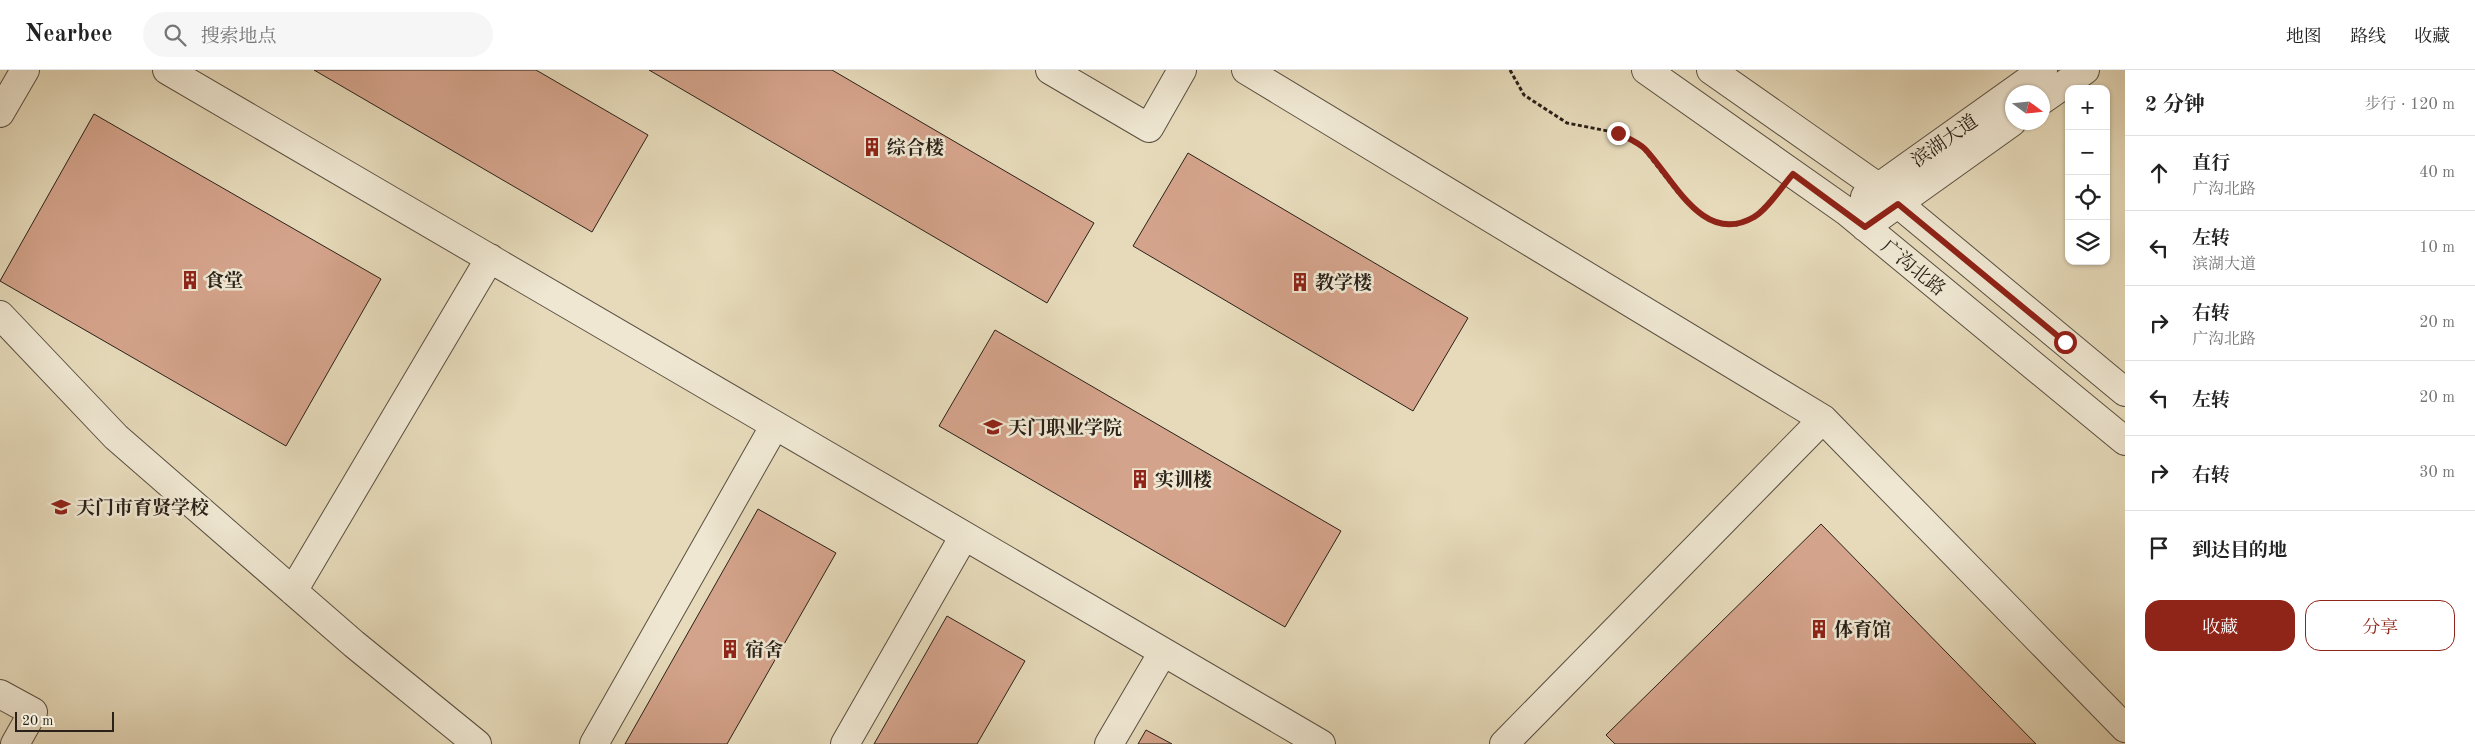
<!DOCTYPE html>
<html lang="zh">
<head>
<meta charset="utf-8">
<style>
	body { margin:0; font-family:"Old Standard TT","Noto Serif SC",serif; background:#f6f6f6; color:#222 }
	.controls { position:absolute; right:15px; top:15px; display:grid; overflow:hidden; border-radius:10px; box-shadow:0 1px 4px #0004 }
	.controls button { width:45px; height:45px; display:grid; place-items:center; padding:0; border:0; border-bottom:1px solid #e0e0e0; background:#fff; color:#222; font:25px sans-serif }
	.compass { position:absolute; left:2005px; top:15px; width:45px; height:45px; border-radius:50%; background:#fff; box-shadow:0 1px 4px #0004; rotate:105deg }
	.scale { position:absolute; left:15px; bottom:12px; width:99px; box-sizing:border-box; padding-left:5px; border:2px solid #2a2119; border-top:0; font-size:14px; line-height:18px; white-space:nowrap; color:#2a2119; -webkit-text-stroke:4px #efe7d2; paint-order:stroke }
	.stop { position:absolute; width:15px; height:15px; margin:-11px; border:4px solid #8f2418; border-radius:50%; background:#fff }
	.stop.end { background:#8f2418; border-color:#fff; box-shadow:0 1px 5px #0008 }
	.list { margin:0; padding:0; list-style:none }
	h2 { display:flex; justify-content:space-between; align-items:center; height:65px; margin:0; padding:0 20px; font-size:21px }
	h2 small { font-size:16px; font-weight:400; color:#767676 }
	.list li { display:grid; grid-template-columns:32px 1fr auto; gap:15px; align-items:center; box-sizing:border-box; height:75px; padding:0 20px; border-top:1px solid #e0e0e0 }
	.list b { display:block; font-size:19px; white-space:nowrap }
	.list p { margin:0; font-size:16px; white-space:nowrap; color:#767676 }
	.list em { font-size:16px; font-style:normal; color:#767676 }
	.actions { display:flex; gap:10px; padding:15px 20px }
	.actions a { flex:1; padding:11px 0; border:1px solid #8f2418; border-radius:15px; text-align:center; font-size:18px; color:#8f2418 }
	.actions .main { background:#8f2418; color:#fff }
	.icon { flex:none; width:28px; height:28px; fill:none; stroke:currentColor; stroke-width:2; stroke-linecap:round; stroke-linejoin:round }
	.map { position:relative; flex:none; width:2125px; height:674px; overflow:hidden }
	header { display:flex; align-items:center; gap:30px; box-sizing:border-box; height:70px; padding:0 25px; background:#fff; border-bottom:1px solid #e0e0e0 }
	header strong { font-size:24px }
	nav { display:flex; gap:28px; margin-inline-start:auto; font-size:18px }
	.search { width:350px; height:45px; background:#f6f6f6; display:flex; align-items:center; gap:12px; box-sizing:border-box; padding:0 18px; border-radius:28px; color:#767676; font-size:19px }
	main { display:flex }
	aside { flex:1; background:#fff }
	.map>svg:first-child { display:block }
	.building { fill:#d4a38b; stroke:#2a2119 }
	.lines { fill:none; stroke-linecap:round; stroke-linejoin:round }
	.minor-casing { stroke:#594f41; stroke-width:30 }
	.path { stroke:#2a2119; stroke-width:3; stroke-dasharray:4 2.5; stroke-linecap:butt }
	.minor { stroke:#efe7d2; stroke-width:28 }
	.route { stroke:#8f2418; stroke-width:6 }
	.labels { text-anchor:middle; stroke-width:5; stroke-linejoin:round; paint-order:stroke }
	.street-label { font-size:19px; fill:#2a2119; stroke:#efe7d2 }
	.poi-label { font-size:19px; font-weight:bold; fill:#2a2119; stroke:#efe7d2; text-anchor:start }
</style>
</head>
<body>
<header>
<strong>Nearbee</strong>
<div class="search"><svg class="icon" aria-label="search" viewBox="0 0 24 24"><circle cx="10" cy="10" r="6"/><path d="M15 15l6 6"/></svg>搜索地点</div>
<nav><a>地图</a><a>路线</a><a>收藏</a></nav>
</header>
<main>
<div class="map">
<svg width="2125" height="674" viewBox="0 0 2125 674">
	<rect width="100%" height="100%" fill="#e6daba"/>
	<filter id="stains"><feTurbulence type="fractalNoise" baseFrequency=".004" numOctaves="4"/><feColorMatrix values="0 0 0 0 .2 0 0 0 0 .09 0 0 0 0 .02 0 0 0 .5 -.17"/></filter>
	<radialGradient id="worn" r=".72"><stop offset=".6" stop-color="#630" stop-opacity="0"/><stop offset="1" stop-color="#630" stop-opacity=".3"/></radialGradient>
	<path class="building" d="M314,0H536L648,65L592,162Z
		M649,0H832L1094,153L1047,233Z
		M94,44L381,209L286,376L0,211Z
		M1188,83L1468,248L1413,341L1133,176Z
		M995,260L1341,461L1285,557L939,356Z
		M758,439L836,483L727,674H625Z
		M1821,454L2036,674H1615L1606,665Z
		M947,546L1025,591L977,674H874Z
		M1146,660L1172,674H1138Z"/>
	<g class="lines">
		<g class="minor-casing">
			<path id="minor" d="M167,0L1321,674
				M1050,0L1149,58L1182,0
				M1246,0L1823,349L2125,658
				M1646,0L1846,141L2125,371
				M1711,0L1878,117L2125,322
				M2042,30L2085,0
				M0,43L25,0
				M1865,127L2043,0
				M1865,157L2012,52
				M0,245L116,367L354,574L477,674
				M293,521L490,188
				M0,624L33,642L15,674
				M594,674L775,355
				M845,674L964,466
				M1109,674L1163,582
				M1504,674L1823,349"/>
		</g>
		<path class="path" d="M1510,0L1524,25L1567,53L1618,63L1643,78L1678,123L1700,144L1721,153L1737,155L1756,146L1773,127"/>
		<use href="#minor" class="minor"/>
	</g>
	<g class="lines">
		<path class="route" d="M1618,63C1627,68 1638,72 1645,79C1673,108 1703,177 1754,147C1767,140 1783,115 1793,104L1865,157L1898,134L2065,272"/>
	</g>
	<defs>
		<g id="building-bare" transform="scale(1.5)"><path d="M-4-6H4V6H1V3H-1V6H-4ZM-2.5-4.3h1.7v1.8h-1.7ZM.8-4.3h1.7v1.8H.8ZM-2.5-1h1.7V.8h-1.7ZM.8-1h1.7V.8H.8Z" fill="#8f2418" stroke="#efe7d2" stroke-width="2.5" paint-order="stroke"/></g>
		<g id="university-bare" transform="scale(1.5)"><path d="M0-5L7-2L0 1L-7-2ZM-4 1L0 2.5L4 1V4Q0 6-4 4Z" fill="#8f2418" stroke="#efe7d2" stroke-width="2.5" paint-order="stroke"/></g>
		<g id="school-bare" transform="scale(1.5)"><path d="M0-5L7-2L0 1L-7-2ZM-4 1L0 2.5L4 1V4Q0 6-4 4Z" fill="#8f2418" stroke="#efe7d2" stroke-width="2.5" paint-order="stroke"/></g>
	</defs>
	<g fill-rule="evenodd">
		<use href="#building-bare" x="872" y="77"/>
		<use href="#building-bare" x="190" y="210"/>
		<use href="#building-bare" x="1300" y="212"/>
		<use href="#university-bare" x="993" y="357"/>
		<use href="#building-bare" x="1140" y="409"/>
		<use href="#school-bare" x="61" y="437"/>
		<use href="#building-bare" x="1819" y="559"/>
		<use href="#building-bare" x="730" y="579"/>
	</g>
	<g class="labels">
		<g class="street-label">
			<text transform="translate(1944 70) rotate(-35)" y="7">滨湖大道</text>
			<text transform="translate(1914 197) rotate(39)" y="7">广沟北路</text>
		</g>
		<g class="poi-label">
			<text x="887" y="84">综合楼</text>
			<text x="205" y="217">食堂</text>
			<text x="1315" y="219">教学楼</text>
			<text x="1008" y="364">天门职业学院</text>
			<text x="1155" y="416">实训楼</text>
			<text x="76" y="444">天门市育贤学校</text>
			<text x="1834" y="566">体育馆</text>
			<text x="745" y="586">宿舍</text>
		</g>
	</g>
	<rect width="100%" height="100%" filter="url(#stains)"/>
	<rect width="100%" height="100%" fill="url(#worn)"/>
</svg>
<div class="controls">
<button>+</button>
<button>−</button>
<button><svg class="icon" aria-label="locate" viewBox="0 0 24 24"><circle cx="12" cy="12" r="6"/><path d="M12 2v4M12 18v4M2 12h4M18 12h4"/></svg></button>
<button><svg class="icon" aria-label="layers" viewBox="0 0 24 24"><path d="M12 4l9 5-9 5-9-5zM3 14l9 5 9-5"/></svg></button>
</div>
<svg class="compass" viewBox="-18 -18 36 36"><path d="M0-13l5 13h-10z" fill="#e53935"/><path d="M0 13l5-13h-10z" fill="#767676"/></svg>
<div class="scale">20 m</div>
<div class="stop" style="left:2065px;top:272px"></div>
<div class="stop end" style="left:1618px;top:63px"></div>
</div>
<aside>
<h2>2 分钟<small>步行 · 120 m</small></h2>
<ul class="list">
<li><svg class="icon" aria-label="ahead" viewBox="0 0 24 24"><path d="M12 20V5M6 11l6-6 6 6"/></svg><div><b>直行</b><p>广沟北路</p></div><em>40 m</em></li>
<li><svg class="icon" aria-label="left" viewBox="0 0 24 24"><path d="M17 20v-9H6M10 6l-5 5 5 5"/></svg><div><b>左转</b><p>滨湖大道</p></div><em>10 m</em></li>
<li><svg class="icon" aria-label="right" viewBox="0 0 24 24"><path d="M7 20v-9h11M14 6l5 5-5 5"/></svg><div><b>右转</b><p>广沟北路</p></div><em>20 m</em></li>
<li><svg class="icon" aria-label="left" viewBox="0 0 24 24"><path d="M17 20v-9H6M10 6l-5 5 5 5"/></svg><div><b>左转</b></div><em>20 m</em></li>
<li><svg class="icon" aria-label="right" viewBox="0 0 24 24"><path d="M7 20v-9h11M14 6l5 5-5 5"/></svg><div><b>右转</b></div><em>30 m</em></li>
<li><svg class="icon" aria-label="arrive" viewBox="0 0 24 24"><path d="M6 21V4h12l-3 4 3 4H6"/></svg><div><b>到达目的地</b></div></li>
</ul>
<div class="actions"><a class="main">收藏</a><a>分享</a></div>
</aside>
</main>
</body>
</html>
